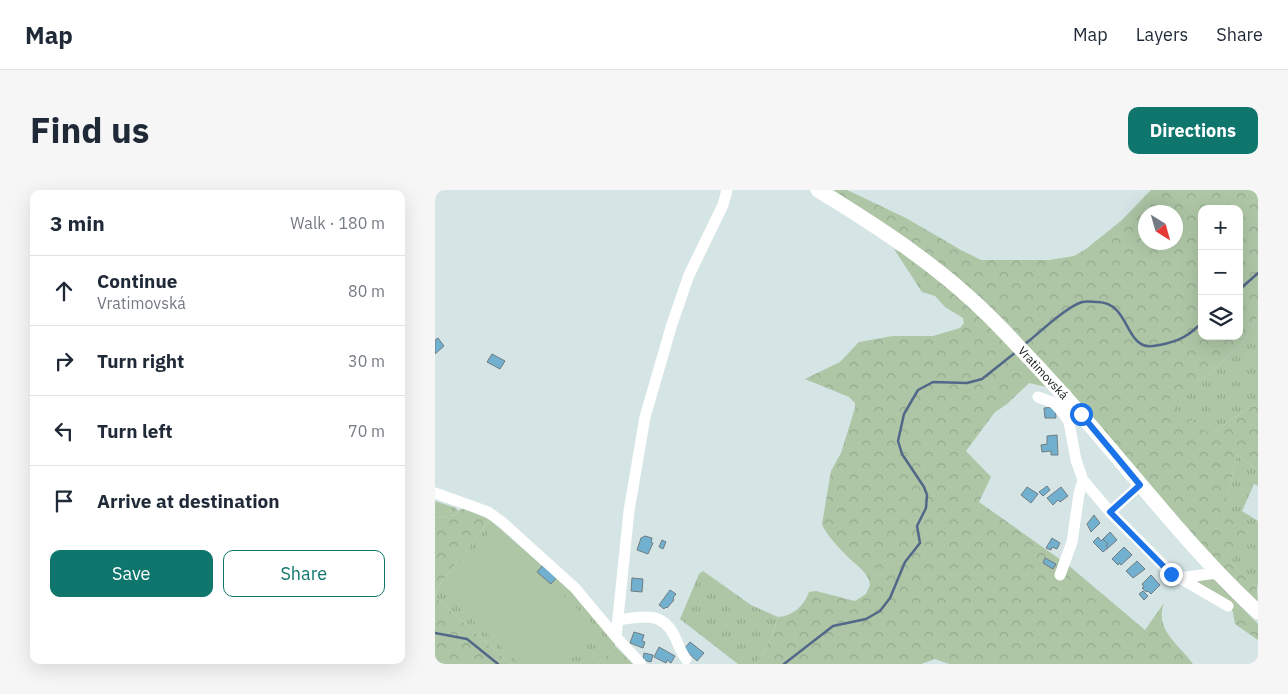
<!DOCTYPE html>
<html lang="en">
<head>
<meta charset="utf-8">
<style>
	body { margin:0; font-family:"IBM Plex Sans",sans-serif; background:#f6f6f7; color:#1f2937 }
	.controls { position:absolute; right:15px; top:15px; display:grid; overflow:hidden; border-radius:10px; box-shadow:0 5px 20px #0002 }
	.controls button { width:45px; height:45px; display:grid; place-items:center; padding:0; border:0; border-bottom:1px solid #e0e1e3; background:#fff; color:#1f2937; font:25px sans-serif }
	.compass { position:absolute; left:703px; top:15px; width:45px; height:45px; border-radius:50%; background:#fff; box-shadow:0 5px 20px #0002; rotate:143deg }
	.stop { position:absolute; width:15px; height:15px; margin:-11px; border:4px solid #1a73e8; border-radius:50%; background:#fff }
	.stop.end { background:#1a73e8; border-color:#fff; box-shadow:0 1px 5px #0008 }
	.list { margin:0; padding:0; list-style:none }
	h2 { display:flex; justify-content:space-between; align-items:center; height:65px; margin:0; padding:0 20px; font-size:21px }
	h2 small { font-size:16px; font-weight:400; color:#747a83 }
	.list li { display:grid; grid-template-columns:32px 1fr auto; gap:15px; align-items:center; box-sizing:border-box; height:70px; padding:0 20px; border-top:1px solid #e0e1e3 }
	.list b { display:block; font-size:19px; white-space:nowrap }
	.list p { margin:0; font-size:16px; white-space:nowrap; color:#747a83 }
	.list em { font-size:16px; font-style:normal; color:#747a83 }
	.actions { display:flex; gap:10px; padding:15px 20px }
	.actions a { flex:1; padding:11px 0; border:1px solid #0f766e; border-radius:10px; text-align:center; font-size:18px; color:#0f766e }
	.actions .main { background:#0f766e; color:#fff }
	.icon { flex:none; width:28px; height:28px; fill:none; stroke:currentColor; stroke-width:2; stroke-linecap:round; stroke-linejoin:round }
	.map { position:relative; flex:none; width:823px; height:474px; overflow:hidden; border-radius:10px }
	header { display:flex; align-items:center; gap:30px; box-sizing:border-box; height:70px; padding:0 25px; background:#fff; border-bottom:1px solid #e0e1e3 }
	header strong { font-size:24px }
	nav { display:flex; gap:28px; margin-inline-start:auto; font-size:18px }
	.intro { display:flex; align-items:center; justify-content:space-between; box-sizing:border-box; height:120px; padding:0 30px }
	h1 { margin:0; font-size:35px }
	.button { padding:12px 22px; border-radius:10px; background:#0f766e; color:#fff; font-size:18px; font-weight:700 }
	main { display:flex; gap:30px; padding:0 30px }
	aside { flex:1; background:#fff; border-radius:10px; box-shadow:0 5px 20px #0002 }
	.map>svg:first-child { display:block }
	.grass { fill:url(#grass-tufts) }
	.forest { fill:url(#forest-crowns); fill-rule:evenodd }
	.pitch { fill:#aec6a6 }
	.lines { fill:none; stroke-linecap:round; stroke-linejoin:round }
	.stream { stroke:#526889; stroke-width:2.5 }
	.building { fill:#71b1cf; stroke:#707c81 }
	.minor { stroke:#fff; stroke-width:11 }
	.major { stroke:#fff; stroke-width:15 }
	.route { stroke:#1a73e8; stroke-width:6 }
	.labels { text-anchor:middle; stroke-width:5; stroke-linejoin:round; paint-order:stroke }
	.street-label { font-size:12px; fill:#0f1515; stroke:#fff }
</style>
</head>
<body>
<header>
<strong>Map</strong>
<nav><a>Map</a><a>Layers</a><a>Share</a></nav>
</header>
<div class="intro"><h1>Find us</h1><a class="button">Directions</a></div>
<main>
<aside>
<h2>3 min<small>Walk · 180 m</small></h2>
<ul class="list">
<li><svg class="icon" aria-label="ahead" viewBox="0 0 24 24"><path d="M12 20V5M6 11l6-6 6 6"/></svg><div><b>Continue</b><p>Vratimovská</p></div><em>80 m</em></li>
<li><svg class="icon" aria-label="right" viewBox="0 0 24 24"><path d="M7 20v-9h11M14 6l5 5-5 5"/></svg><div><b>Turn right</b></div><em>30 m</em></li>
<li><svg class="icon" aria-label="left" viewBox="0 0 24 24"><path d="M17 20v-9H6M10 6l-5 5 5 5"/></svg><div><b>Turn left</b></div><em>70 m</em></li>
<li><svg class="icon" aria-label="arrive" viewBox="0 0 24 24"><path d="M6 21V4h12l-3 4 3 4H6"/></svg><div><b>Arrive at destination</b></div></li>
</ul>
<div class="actions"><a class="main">Save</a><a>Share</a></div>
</aside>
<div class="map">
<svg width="823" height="474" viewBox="0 0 823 474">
	<defs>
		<pattern id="grass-tufts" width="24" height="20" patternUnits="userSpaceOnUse" patternTransform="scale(1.25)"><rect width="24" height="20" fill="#aec6a6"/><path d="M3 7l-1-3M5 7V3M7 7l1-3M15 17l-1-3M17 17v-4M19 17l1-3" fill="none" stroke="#94a98e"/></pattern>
		<pattern id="forest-crowns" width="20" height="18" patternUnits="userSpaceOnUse" patternTransform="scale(1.25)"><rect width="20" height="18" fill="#aec6a6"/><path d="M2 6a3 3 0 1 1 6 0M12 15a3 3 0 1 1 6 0" fill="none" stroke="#94a98e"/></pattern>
	</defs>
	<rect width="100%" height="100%" fill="#d5e4e5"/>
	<path class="grass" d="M823,127V212L775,244L729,212L774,184L809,151Z
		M802,265L823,280V296L819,294L807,321L823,331V393L822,399L796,372L790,316Z
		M0,311L21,318L22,321L20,325L0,328Z
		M55,330L137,402L180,452V456L162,474H76L1,408L2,398Z
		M268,381L316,415L343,427L338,443L322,474H303L245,429L264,384Z"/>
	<path class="forest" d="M398,0H412L471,28L526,60L546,70H614L639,66L651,59L687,30L716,0H823V127L809,151L774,184L730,212L775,244L823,212V280L802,265L790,316L811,342L796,372L822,399L823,415L787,379L575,136L520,85L474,50ZM767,19H804V146H767ZM711,22H741V52H711Z
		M459,59C474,63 485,74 497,84C540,119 578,159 616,198L594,193L572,214L560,222L531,261L556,287L544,312L633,375L710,440L729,413C719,440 744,454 758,474H514L500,469L486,474H322L338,443L343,427C358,426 369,416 374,402L381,401L420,411L431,404L435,395C434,382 419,374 411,365C404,358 390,343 387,334L396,281L406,263L420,218V213L414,207L370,189L405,172L424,152L458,146H498L525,138L529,133L528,128L510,117L500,106L487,102Z
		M29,318L55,330L2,398L1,408L76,474H0V328L20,325L22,321Z
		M774,387L781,391L823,434V450L800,434L798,422L795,417L762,392Z
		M180,456L198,474H162Z"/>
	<path class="pitch" d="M57,339L158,434L122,474H84L4,398Z"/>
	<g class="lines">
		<path class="stream" d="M804,100L823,83
			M589,155C603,144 631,117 647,112C652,111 658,112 663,112C691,113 690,147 708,155C717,159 744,151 752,145C757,142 762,137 767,133
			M0,443L32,449L63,474
			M349,474L398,436L431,429L445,421L455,408L470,372L485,353L482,336L491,318L492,305L489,297L467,264L463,251L469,224L483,200L498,192L532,193L547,189L581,162"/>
	</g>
	<path class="building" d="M3,148L9,156L0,164V150Z
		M57,164L70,171L65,179L52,172Z
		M620,217L621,228H610L609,218Z
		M622,245L623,265H616V261L607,262L606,255L612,254V246Z
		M612,296L615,300L608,306L604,302Z
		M592,297L603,304L596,313L586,305Z
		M626,297L633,306L625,312L623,310L618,315L612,308Z
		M659,325L665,333L656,342L652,334Z
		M675,342L682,350L673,358L671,356L673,354L668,349Z
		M210,346L217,348L216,352L218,353L213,364L202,360L206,348Z
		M663,347L666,351L668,349L673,354L671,356L673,358L668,362L658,352Z
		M617,348L625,353L622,359L617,357L616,360L611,358Z
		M227,350L231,352L228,359L224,357Z
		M689,357L697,365L686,375L684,373L683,375L677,369Z
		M610,368L621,374L618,379L608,373Z
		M702,371L710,379L698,388L691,381Z
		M109,374L123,386L116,394L102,382Z
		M716,385L725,395L716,404L713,401L711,402L707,398L709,397L707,394Z
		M197,388L208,389L207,402L196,401Z
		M235,400L241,404L238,408L239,410L232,418L231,417L229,419L224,415Z
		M708,401L713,406L709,410L704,404Z
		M199,442L209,445L207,451L210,452L208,458L195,453Z
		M255,452L269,463L262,471L249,459Z
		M224,457L240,466L236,473L232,470L231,473L219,467Z
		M209,463L218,465L216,472L208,470Z"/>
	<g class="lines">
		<path class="minor" d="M603,207L619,213L629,224L634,232L641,270L648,290L644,304L637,352L625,385
			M648,290L675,322L736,383L793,416
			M0,303L53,322L67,332L140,398L181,447L206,474
			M675,322L705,295
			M744,388L782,383
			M183,430C205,427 226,420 239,445C243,453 245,461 251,469
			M181,447L194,321L210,227L237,134L254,85L288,15L292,0"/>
		<path class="major" d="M383,0C444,37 505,77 556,128C600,173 643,220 683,268C728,321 772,375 823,422"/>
	</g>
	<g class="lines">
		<path class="route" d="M646,224L705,295L675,322L736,384"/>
	</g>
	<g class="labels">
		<g class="street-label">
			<text transform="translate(608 183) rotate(47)" y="4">Vratimovská</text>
		</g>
	</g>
</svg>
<div class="controls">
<button>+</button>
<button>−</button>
<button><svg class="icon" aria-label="layers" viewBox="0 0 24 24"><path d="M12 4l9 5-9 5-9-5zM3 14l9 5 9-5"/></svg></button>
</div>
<svg class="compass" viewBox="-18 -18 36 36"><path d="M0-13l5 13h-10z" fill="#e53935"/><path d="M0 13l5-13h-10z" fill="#747a83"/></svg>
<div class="stop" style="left:646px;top:224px"></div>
<div class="stop end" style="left:736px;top:384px"></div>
</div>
</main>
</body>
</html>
